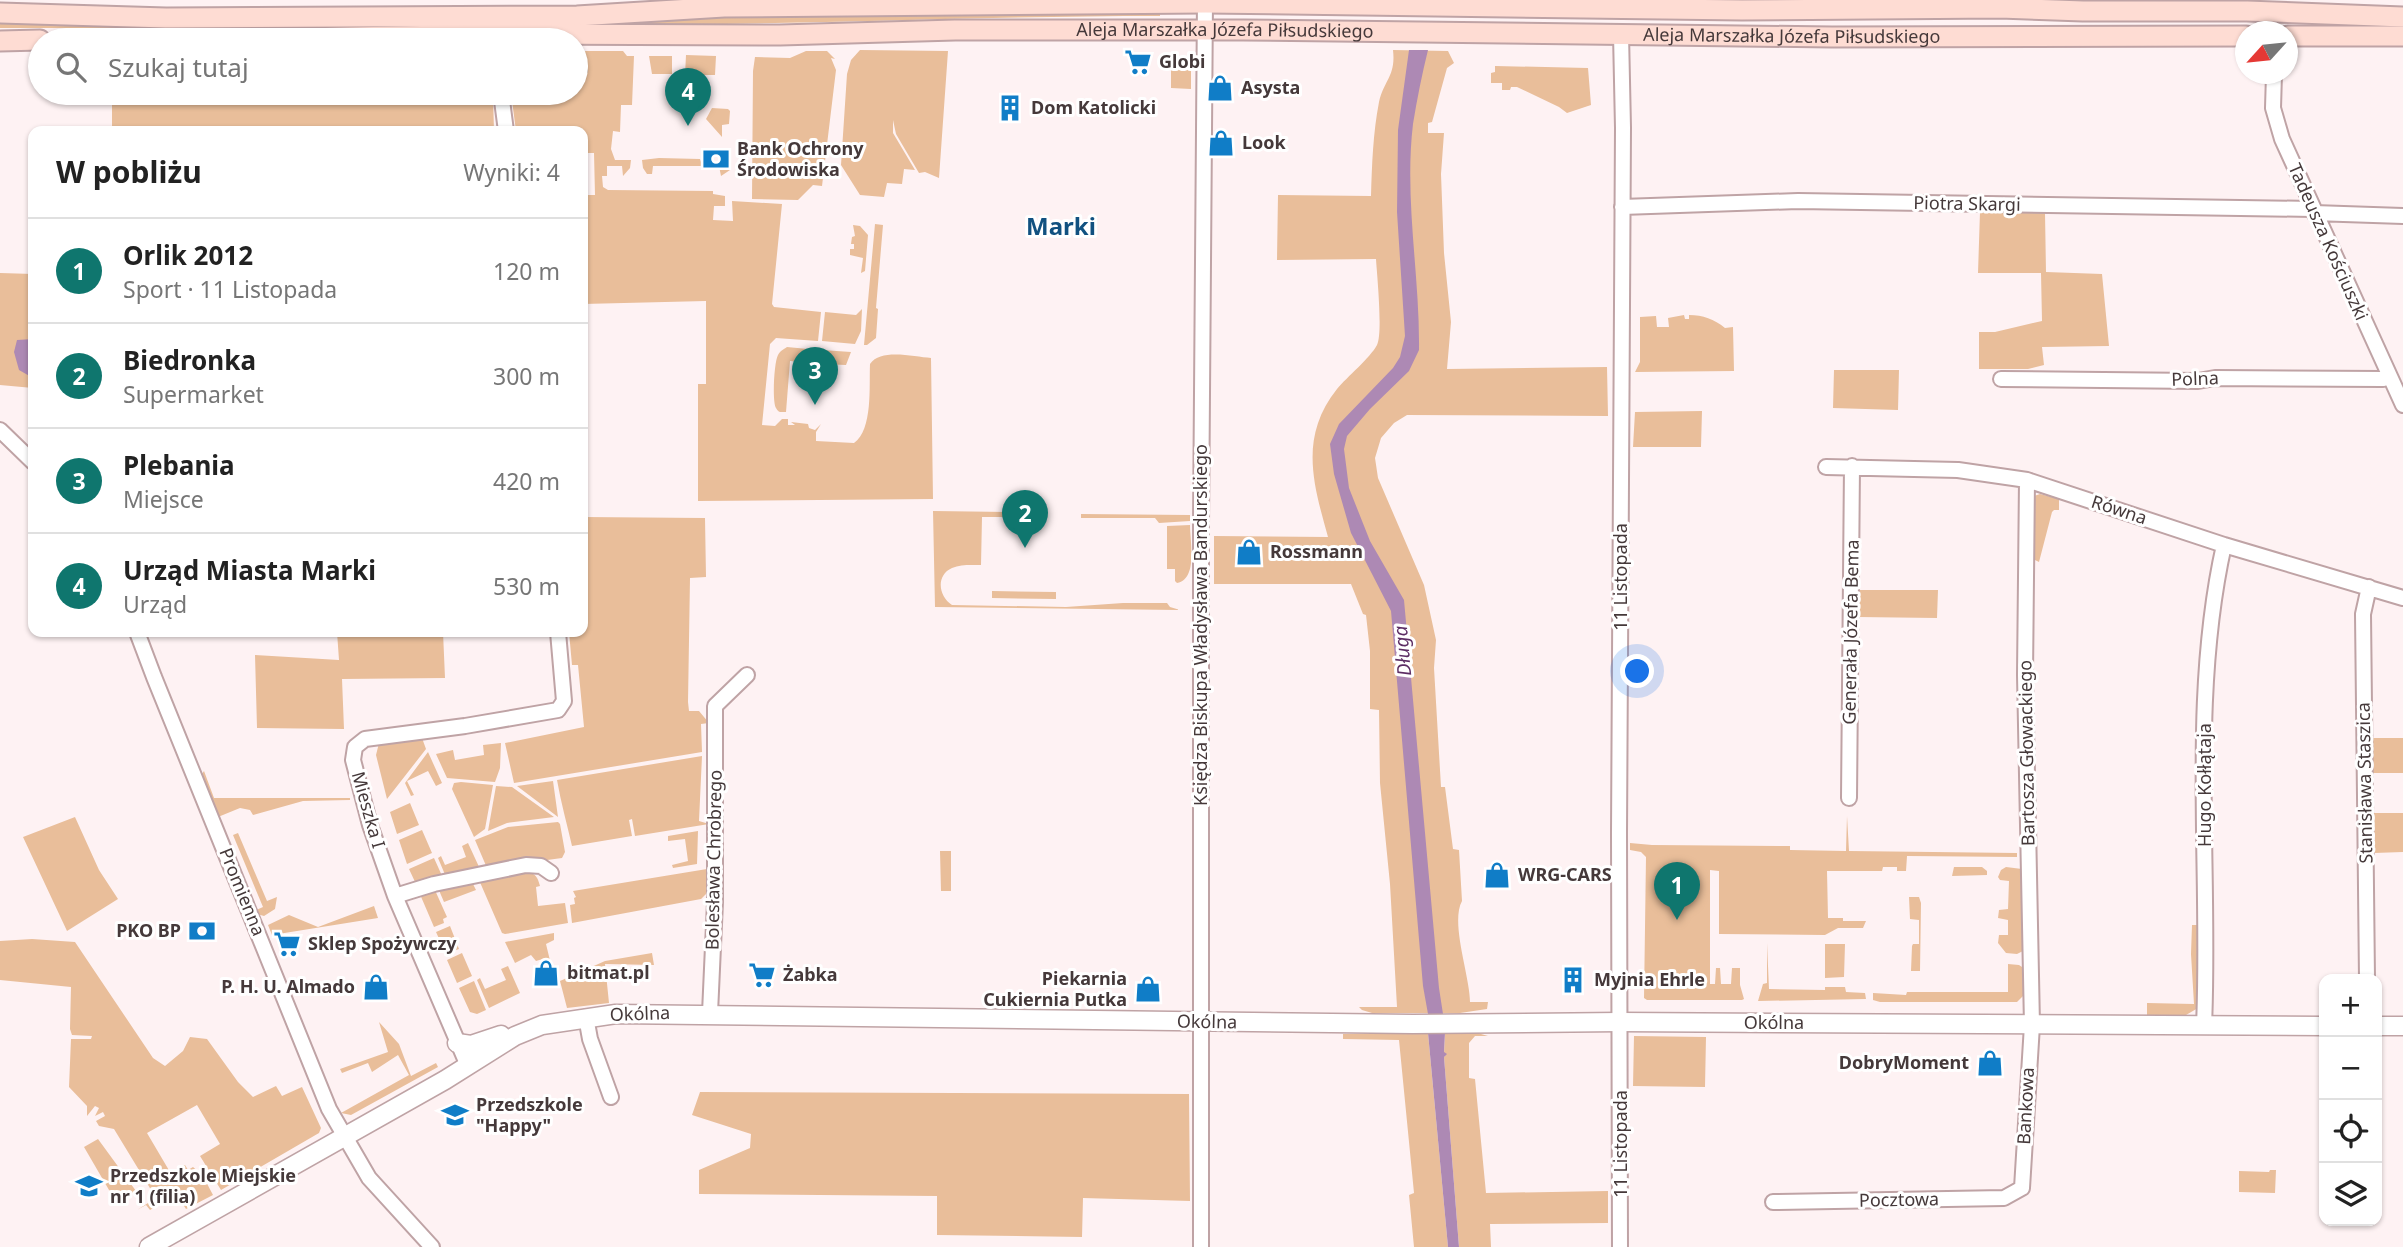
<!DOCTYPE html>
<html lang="pl">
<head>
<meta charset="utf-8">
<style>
	body { margin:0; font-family:"Noto Sans",sans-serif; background:#f2f2f2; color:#222 }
	.controls { position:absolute; right:21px; bottom:21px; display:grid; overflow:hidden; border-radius:14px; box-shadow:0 2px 5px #0004 }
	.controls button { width:63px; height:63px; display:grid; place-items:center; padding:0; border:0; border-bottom:2px solid #e0e0e0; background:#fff; color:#222; font:35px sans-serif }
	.compass { position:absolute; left:2235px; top:21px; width:63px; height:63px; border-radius:50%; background:#fff; box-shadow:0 2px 5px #0004; rotate:243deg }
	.you { position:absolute; left:1638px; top:672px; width:24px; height:24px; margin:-18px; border:5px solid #fff; border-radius:50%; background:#1a73e8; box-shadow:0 0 0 10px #1a73e833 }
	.badge { display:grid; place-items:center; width:46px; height:46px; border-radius:50%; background:#0f766e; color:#fff; font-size:23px; font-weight:700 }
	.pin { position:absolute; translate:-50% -58px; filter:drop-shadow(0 2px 4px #0008) }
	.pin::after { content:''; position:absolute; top:37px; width:24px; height:21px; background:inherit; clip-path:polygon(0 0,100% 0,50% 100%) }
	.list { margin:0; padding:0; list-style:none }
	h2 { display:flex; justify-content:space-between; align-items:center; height:91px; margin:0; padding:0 28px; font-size:30px }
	h2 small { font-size:23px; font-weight:400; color:#767676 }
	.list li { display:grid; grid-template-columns:46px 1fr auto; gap:21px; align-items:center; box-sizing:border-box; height:105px; padding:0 28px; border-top:2px solid #e0e0e0 }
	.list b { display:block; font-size:26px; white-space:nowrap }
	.list p { margin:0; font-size:23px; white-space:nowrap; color:#767676 }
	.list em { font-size:23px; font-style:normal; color:#767676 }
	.icon { flex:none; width:38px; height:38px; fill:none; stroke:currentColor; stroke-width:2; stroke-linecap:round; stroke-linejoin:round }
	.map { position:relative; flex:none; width:2403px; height:1247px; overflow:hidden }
	.search { position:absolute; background:#fff; box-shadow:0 2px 5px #0004; left:28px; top:28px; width:560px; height:77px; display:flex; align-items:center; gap:18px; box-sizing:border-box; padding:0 24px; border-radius:38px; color:#767676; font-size:26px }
	.panel { position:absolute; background:#fff; box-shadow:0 2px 5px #0004; left:28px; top:126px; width:560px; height:511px; border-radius:14px }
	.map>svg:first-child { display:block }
	.green { fill:#e9be9a }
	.water { fill:#ad89b4 }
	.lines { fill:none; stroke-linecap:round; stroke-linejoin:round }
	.minor-casing { stroke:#bfa3a5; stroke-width:18 }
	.tertiary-casing { stroke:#bfa3a5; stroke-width:21 }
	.secondary-casing { stroke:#bfa3a5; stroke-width:23 }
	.minor { stroke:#fff; stroke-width:14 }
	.tertiary { stroke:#fff; stroke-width:18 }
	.secondary { stroke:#fedcd3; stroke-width:19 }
	.rail-casing { stroke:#685c5d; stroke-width:7 }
	.rail { stroke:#fff; stroke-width:4.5; stroke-dasharray:13; stroke-linecap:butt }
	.labels { text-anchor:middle; stroke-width:6; stroke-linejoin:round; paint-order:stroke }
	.street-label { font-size:18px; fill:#45393a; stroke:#fff }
	.poi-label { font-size:18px; font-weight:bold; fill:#45393a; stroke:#fff; text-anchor:start }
	.water-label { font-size:19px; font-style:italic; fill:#5c2d64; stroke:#fff }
	.district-label { font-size:24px; font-weight:bold; fill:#115180; stroke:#fff }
</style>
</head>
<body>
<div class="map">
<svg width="2403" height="1247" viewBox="0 0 2403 1247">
	<rect width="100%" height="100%" fill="#fef2f3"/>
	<path class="green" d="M1160,11V16C967,16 774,26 581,25L707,17Z
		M100,21L456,24L457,28H0V23Z
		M860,50L948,51L939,178L925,172L919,173L896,134L893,120V133L915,170L904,169L902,184L887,183L884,197L860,195L841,165L847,74L851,60Z
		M1393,50L1448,51L1454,63L1447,68L1432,122L1428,123V133H1444L1441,174L1444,253L1451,322L1447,369L1607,367L1608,416L1407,415L1394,423L1381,438L1375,458L1378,478L1424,585L1436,640L1434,668L1441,787H1445L1453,849L1459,850L1462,901C1450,923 1470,976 1470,1002H1488L1487,1009L1460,1013H1372L1362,1010L1359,1007H1397L1390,884L1380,783L1379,710L1370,709V651L1366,615L1363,614L1351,584H1214V536L1328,537C1313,483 1299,437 1337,389C1347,377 1370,358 1377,345C1383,333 1377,275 1376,259L1277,260L1278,195L1371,196C1372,164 1373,133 1379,102C1384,80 1396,76 1393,50Z
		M576,51H623L627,56H634L632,105H621L620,132L613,131L611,149L615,160H631L630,168L623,176L622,166H607V176H602L603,187L608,190L713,191V194L725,196V206H714L713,220L733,221L732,201L782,204L772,304L774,307L821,312L818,341L776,338L770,344L762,425L775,426L782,419H788V425H795L791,422L808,424L809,428L815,430L821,424L816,432V441L854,443C873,430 869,386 870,364C881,348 914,357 931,358L933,499L698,501V384H706V301L583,304V195H595L594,153H583V131H516L511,93H576Z
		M806,51H827L835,59L831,58L836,70L822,186L813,185L798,200L752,199L753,71L755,57L790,58Z
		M686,55L716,56L715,75H685Z
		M649,56H672V74H652Z
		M1171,58H1191V89L1171,88Z
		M1495,66L1588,68L1591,105L1567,113L1559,107L1517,87H1511L1510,90H1502V83H1491V73L1495,72Z
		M112,93H490L493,96L494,131H112Z
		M712,108L728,109L730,111L729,124L722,125V137L706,119Z
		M659,158L700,159L701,162L721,163L722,167L730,170L721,176L719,166H653L652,174H647L643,168L642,160Z
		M1980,212L2045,213L2046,272L2102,274L2109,346L2042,347L2044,365L2028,369H1979V332H1995L2042,321L2041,273H1978Z
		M875,224L883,225L876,308L878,309L876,338L867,345H864Z
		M853,225L860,226L868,235L865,271L861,273L863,258L850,255V249H854V244H851L852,237L855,236Z
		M0,273L33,274V388L0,385Z
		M862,309L861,331L855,344L822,341L825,312L856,315Z
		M1684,315L1685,319H1689V315C1703,315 1714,319 1725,328L1733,327L1734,371L1635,372L1640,362V317L1656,316L1657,327H1669L1668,318Z
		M787,347L818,350L817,360L814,363L790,361L786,412C780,412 779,413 776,408C772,402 774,362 778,355C781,350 783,350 787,347Z
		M822,350L851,352L846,365L823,364L820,361Z
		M1834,370H1899L1898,410L1833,408Z
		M1702,411L1701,447H1633L1635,412Z
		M2040,494L2059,499V510H2054L2052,512L2039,562L2033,559V501L2034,496Z
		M933,511L1008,512L1007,517H982L981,565C972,565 961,564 952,568C936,575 938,596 952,605L1066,607L1123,603H1167L1170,607L1180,610L935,607Z
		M1081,514L1190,515V521L1159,523L1155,518H1081Z
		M583,517L705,518L706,577L690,578L688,702L689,711H699L709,723L701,724L702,752L514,783L505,743L584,727L578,665H572L569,632H583Z
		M1190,525C1190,542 1198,579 1177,583L1175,581V569H1167V526Z
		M1858,590H1938L1937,618L1858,617Z
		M992,591L1056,592V599L992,598Z
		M337,632H443L445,678L342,679L344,729L257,728L255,655L339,660Z
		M422,738L426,749L387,799L376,755L379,743Z
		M2372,738H2403V773H2373Z
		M501,743L500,768L495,782L447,778L436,754L453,750L455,760L484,755L483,745Z
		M428,752L442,783L436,786L428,771L407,781L414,795L411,796L405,783Z
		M702,756L699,821L709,824L635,836L632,819L629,820L632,836L572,846C567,824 561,803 557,780Z
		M204,771L214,798H350V800L303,801L253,815L250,810L240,808L218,817L200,777Z
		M553,781L558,817L517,786Z
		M461,782L493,785L485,829L474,837L452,789L454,783Z
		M496,786L512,787L554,817L507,823L488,831Z
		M410,803L419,825L397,834L390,812Z
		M2374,813H2403V852L2374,853Z
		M1847,816L1849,851L2017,853V857L1907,856L1906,871H1897V867H1883L1882,871H1827L1828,918H1843V921H1866L1863,928H1838L1825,935L1719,934V871L1710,870V984H1715L1716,968H1720L1721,984H1731L1732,968H1740V985L1744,999L1742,1000H1647L1644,998L1646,857L1641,852L1630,850V843L1652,845L1790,846V850L1846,851Z
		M75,817L99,870L118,899L67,931L23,837Z
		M558,822L560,824L565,852L562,858L487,868L475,840L508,827Z
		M422,830L432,853L407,864L399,840Z
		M698,831L697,864L673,868L672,865L688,861L685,839L668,841V836Z
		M238,833L267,901L277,897L275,909L264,916L257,914L254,911L263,907L233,835Z
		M468,843L480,869L446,877L438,858L441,856L445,865L466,857L462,846Z
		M940,851H951V891H941Z
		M434,858L443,878L416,884L409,869Z
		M1954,867H1982L1987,871V875L1952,876Z
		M2006,867L2022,869L2025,950L2017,954L2006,953L1998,943L1999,935H2008V920L1998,918L1999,910L2008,909L2009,881L2000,880L1998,877L2001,870Z
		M707,869V893L701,899L572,923L570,905L575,904L574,898L576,897L573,891Z
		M519,871C532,872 537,873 540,886L536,887L538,906L565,903L568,923L505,934L502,933L479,880Z
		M471,880L476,890L444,902L438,888Z
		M434,888L447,917L443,919L444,923L434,927L419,892Z
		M1909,897H1919L1921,903L1920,971H1911L1912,946L1913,944H1919V920L1910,919Z
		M374,906L378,918L272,935L268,925L289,915L318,927Z
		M2192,925H2197L2200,929L2198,1008L2186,1015H2147V1003L2194,1004L2191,954Z
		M450,926L459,949L446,954L436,932Z
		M554,933V940L546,944L553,973L546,958L536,961L531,955L515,963L505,942Z
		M32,939L75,942L153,1058L165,1066L183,1051L190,1037L207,1039L238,1082L253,1097L276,1086L282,1096L302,1087L321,1128L319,1133L221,1190L200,1156L220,1144L197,1105L147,1133L170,1172L185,1165L188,1170L193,1167L203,1176L213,1195L186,1209L177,1195L150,1210L146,1205L137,1210L156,1198L114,1129L99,1126L96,1121L105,1116L103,1112L95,1116L99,1108L95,1106L87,1116V1106L69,1087L71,1039H91L92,1036L72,1035L70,1029L71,987L0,980V941Z
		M1767,943L1769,989L1825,990V987H1845L1846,992L1865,993L1866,999L1758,1001L1763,984L1767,983Z
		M1825,944H1845L1844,977L1825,978Z
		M462,953L472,976L457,983L447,960Z
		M652,953L654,965L605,964L609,1003L567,1008L560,981L605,961Z
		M2008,964L2019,965L2025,969V994L2017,1002H1880L1873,1000V993L1906,995L1907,992H2008Z
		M508,966L520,993L489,1008L477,980L480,978L485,989L506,980L501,969Z
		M474,981L486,1010L477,1014L470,1012L459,988Z
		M379,1022L399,1044L411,1076L436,1063L438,1067L351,1115L341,1113L409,1075L398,1055L372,1072L368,1063L342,1073L340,1069L388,1052Z
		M1474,1032L1488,1036H1475L1469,1043V1078L1475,1079L1486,1193L1608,1191V1223L1490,1224L1491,1247H1459L1444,1057L1446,1054L1444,1053L1445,1033Z
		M1428,1033L1448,1247H1414L1409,1195L1414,1193L1399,1040L1343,1039V1034Z
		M1634,1036L1706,1037L1705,1087L1633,1086Z
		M700,1092L1189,1094L1190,1201L1083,1198L1082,1237L937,1235V1196L699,1194V1170L750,1148L751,1134L692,1115Z
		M98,1139L136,1191L116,1202L84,1147Z
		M2270,1170H2276L2275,1193L2239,1192V1171L2269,1172Z"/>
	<path class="water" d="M1409,50H1428C1422,74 1417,99 1413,124C1404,199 1420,276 1419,350L1409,371L1370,409L1347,436L1344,449L1349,488L1370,541L1404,600L1439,988L1443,1014H1428L1423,986L1391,611L1351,533L1334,474L1330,444L1339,424L1393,368L1400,357L1405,336L1397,212L1398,130Z
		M33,339V378L19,370L14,352L17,340Z
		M1428,1033H1445L1444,1052L1447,1054L1444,1057L1459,1247H1448Z"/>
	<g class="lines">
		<g class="minor-casing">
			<path id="minor" d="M2274,74L2273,108L2282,139L2403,405
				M501,93L506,131
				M1622,207L1798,201L2312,209
				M2314,213L2403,216
				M2001,379L2198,381L2215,378L2383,379L2389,377
				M0,430L33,462
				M1826,467L1958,470L2027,480L2224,545L2403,598
				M137,632L154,677L329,1109L369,1178L432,1247
				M1849,798L1852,466
				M395,896L434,884L526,865L541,866L551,873
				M2367,979L2363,614L2369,587
				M710,1013L715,902V706L747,675
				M586,1017L590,1039L611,1097
				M2204,1026C2211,867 2189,701 2224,545
				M468,1066L395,896L370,825L353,760L355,747L365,739L465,726L558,710L564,701L558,632
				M1773,1202L2004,1198L2022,1188L2032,1025L2025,675L2027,480
				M1201,1247V524L1205,0
				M1620,1247L1619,833L1623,128L1621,34"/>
		</g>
		<g class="tertiary-casing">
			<path id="tertiary" d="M2377,1026H2403
				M457,1043L471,1045L501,1035
				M149,1247L445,1080L515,1036L542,1025L616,1014L1413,1024L1620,1022L2324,1026"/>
		</g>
		<g class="secondary-casing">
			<g id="secondary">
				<path d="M0,13L166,18L577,16L724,7L1205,3L1742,10L2000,8L2083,11H2247L2403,17"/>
				<path d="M2288,36H2403"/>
				<path id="s1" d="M205,40L493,34L780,35L955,30H1243L1832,37L2246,36"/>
				<path d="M0,41L40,40"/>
			</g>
		</g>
		<use href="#minor" class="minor"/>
		<use href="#tertiary" class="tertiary"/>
		<use href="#secondary" class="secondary"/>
		<g class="rail-casing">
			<path id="rail" d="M576,71H584"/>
		</g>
		<use href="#rail" class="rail"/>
	</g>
	<defs>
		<g id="supermarket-bare" transform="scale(2.1)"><path d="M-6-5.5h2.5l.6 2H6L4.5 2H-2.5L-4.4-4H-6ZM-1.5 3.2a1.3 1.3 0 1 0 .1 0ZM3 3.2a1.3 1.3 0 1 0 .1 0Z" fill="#107dc7" stroke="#fff" stroke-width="2.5" paint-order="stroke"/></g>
		<g id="shop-bare" transform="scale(2.1)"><path d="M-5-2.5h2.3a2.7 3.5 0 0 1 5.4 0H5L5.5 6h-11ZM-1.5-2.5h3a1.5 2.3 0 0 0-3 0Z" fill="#107dc7" stroke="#fff" stroke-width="2.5" paint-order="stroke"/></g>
		<g id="building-bare" transform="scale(2.1)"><path d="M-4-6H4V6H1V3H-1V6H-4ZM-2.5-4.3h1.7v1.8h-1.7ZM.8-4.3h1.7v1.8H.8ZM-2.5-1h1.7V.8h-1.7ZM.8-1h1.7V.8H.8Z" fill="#107dc7" stroke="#fff" stroke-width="2.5" paint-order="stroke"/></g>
		<g id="bank-bare" transform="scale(2.1)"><path d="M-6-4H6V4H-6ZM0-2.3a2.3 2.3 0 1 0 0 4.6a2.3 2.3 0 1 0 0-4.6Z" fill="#107dc7" stroke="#fff" stroke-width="2.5" paint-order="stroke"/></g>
		<g id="school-bare" transform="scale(2.1)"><path d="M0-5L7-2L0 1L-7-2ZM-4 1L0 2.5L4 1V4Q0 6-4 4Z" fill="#107dc7" stroke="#fff" stroke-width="2.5" paint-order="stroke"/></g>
	</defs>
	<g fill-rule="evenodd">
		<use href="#supermarket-bare" x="1138" y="62"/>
		<use href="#shop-bare" x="1220" y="88"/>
		<use href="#building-bare" x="1010" y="108"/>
		<use href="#shop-bare" x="1221" y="143"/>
		<use href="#bank-bare" x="716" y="159"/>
		<use href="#shop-bare" x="1249" y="552"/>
		<use href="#shop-bare" x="1497" y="875"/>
		<use href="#bank-bare" x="202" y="931"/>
		<use href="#supermarket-bare" x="287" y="944"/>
		<use href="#shop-bare" x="546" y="973"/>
		<use href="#supermarket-bare" x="762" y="975"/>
		<use href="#building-bare" x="1573" y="980"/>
		<use href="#shop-bare" x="376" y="987"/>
		<use href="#shop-bare" x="1148" y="989"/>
		<use href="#shop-bare" x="1990" y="1063"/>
		<use href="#school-bare" x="455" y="1115"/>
		<use href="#school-bare" x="89" y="1186"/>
	</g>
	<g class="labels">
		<g class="street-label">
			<text dy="6" stroke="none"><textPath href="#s1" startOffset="1020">Aleja Marszałka Józefa Piłsudskiego</textPath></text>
			<text dy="6" stroke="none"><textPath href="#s1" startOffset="1587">Aleja Marszałka Józefa Piłsudskiego</textPath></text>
			<text transform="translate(1967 204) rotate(1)" y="6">Piotra Skargi</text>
			<text transform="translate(2328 242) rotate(66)" y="6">Tadeusza Kościuszki</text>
			<text transform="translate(2195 379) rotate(-2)" y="6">Polna</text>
			<text transform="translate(2119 510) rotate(18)" y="6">Równa</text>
			<text transform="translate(1621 577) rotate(-90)" y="6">11 Listopada</text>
			<text transform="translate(1201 625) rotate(-90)" y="6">Księdza Biskupa Władysława Bandurskiego</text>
			<text transform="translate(1851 632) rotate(-89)" y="6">Generała Józefa Bema</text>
			<text transform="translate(2027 753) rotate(-91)" y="6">Bartosza Głowackiego</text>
			<text transform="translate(2365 783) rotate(-91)" y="6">Stanisława Staszica</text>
			<text transform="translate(2205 785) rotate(-90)" y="6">Hugo Kołłątaja</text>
			<text transform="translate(368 810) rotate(74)" y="6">Mieszka I</text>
			<text transform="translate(714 860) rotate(-89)" y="6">Bolesława Chrobrego</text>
			<text transform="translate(242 892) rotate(68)" y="6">Promienna</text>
			<text transform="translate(640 1014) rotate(-2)" y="6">Okólna</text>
			<text transform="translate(1207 1022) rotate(1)" y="6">Okólna</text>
			<text x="1774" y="1029">Okólna</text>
			<text transform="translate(2026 1106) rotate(-87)" y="6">Bankowa</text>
			<text transform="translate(1621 1144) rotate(-90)" y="6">11 Listopada</text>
			<text transform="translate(1899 1200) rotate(-1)" y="6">Pocztowa</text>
		</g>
		<g class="poi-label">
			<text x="1159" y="68">Globi</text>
			<text x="1241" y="94">Asysta</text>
			<text x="1031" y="114">Dom Katolicki</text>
			<text x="1242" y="149">Look</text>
			<text x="737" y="155">Bank Ochrony<tspan x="737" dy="21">Środowiska</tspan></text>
			<text x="1270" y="558">Rossmann</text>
			<text x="1518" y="881">WRG-CARS</text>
			<text x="181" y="937" text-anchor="end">PKO BP</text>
			<text x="308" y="950">Sklep Spożywczy</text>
			<text x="567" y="979">bitmat.pl</text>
			<text x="783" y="981">Żabka</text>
			<text x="1127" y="985" text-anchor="end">Piekarnia<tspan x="1127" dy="21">Cukiernia Putka</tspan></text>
			<text x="1594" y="986">Myjnia Ehrle</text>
			<text x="355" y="993" text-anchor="end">P. H. U. Almado</text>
			<text x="1969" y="1069" text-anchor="end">DobryMoment</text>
			<text x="476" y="1111">Przedszkole<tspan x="476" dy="21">"Happy"</tspan></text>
			<text x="110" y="1182">Przedszkole Miejskie<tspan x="110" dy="21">nr 1 (filia)</tspan></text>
		</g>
		<g class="water-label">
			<text transform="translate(1402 651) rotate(-95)" y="7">Długa</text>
		</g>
		<g class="district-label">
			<text x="1061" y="235">Marki</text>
		</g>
	</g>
</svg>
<div class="controls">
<button>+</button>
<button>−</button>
<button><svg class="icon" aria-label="locate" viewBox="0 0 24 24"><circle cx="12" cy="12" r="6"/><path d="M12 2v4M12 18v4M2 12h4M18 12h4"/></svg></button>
<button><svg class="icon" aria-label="layers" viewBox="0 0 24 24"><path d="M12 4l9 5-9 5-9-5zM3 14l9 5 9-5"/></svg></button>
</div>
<svg class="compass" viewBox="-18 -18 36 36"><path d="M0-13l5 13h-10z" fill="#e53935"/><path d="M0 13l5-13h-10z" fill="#767676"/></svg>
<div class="you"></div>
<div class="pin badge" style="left:1677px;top:920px">1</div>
<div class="pin badge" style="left:1025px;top:548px">2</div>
<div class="pin badge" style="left:815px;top:405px">3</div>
<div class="pin badge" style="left:688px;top:126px">4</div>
<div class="search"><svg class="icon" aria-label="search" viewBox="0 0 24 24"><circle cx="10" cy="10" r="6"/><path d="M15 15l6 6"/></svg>Szukaj tutaj</div>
<section class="panel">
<h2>W pobliżu<small>Wyniki: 4</small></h2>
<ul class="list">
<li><span class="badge">1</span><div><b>Orlik 2012</b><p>Sport · 11 Listopada</p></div><em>120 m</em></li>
<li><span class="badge">2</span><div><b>Biedronka</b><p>Supermarket</p></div><em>300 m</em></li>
<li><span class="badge">3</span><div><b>Plebania</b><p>Miejsce</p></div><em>420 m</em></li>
<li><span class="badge">4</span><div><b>Urząd Miasta Marki</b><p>Urząd</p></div><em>530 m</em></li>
</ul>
</section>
</div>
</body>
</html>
